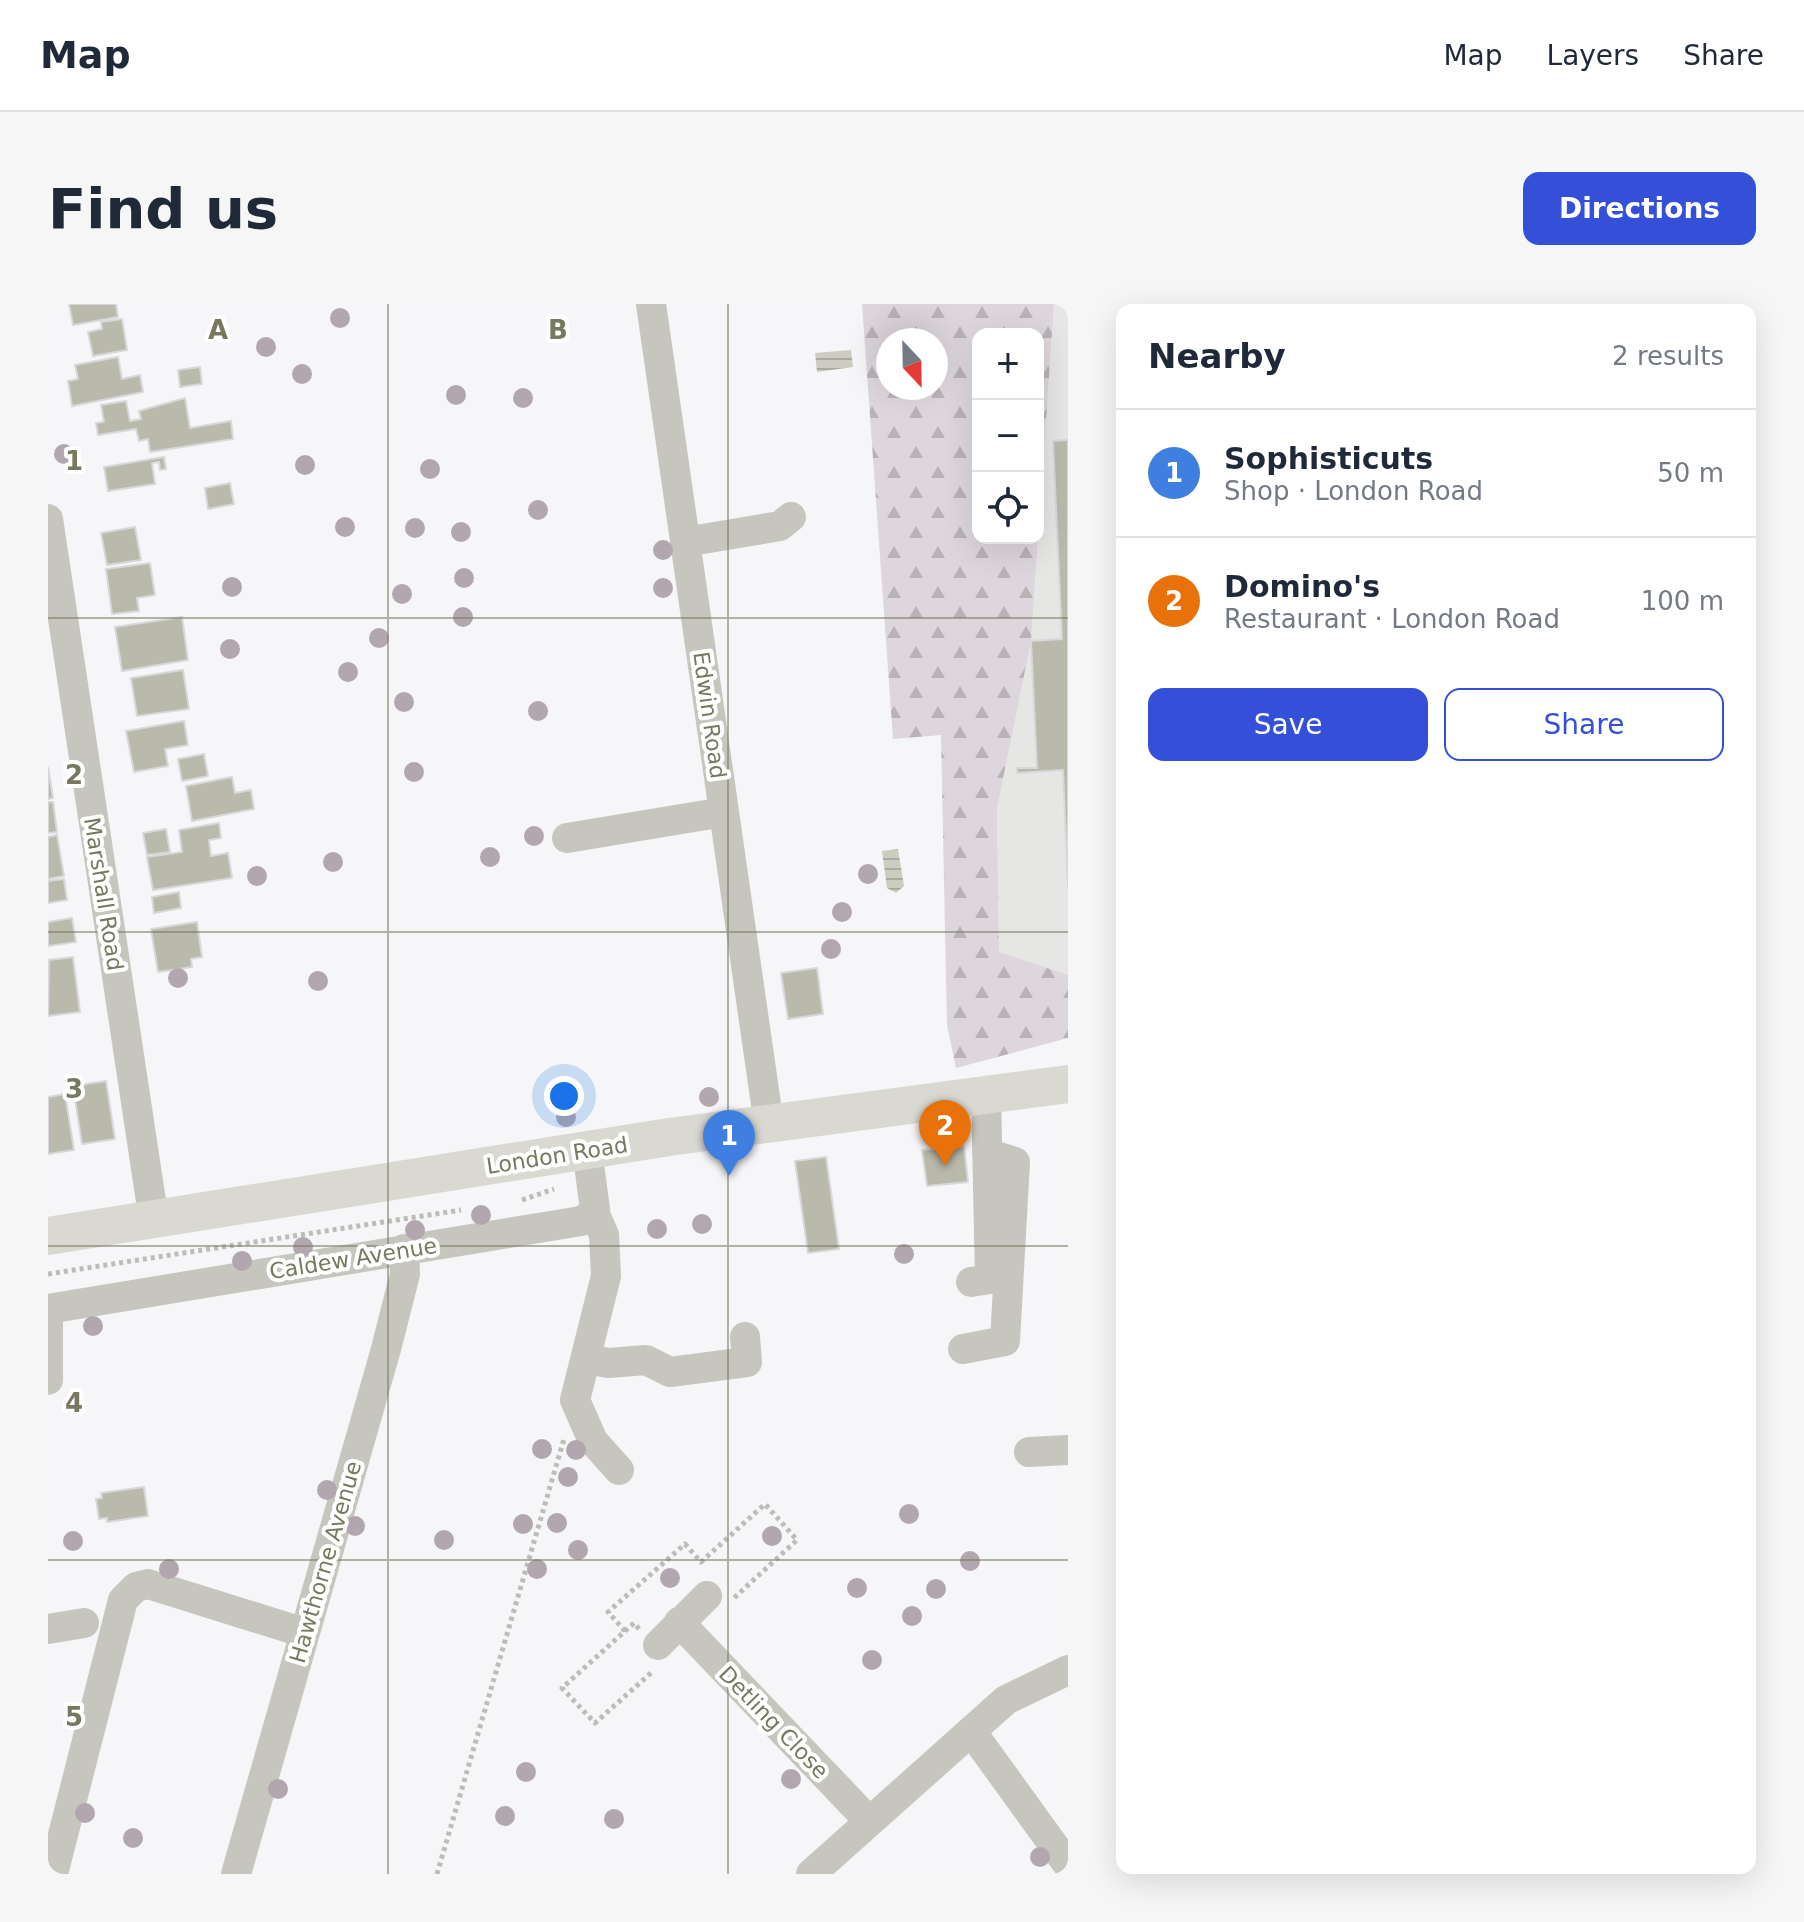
<!DOCTYPE html>
<html lang="en">
<head>
<meta charset="utf-8">
<style>
	body { margin:0; font-family:"DejaVu Sans",sans-serif; background:#f6f6f7; color:#1f2937 }
	.controls { position:absolute; right:24px; top:24px; display:grid; overflow:hidden; border-radius:16px; box-shadow:0 8px 32px #0002 }
	.controls button { width:72px; height:72px; display:grid; place-items:center; padding:0; border:0; border-bottom:2px solid #e0e1e3; background:#fff; color:#1f2937; font:40px sans-serif }
	.compass { position:absolute; left:828px; top:24px; width:72px; height:72px; border-radius:50%; background:#fff; box-shadow:0 8px 32px #0002; rotate:158deg }
	.you { position:absolute; left:516px; top:792px; width:28px; height:28px; margin:-20px; border:6px solid #fff; border-radius:50%; background:#1a73e8; box-shadow:0 0 0 12px #1a73e833 }
	.badge { display:grid; place-items:center; width:52px; height:52px; border-radius:50%; background:#344fd8; color:#fff; font-size:26px; font-weight:700 }
	.pin { position:absolute; translate:-50% -66px; filter:drop-shadow(0 2px 4px #0008) }
	.pin::after { content:''; position:absolute; top:42px; width:28px; height:24px; background:inherit; clip-path:polygon(0 0,100% 0,50% 100%) }
	.list { margin:0; padding:0; list-style:none }
	h2 { display:flex; justify-content:space-between; align-items:center; height:104px; margin:0; padding:0 32px; font-size:34px }
	h2 small { font-size:26px; font-weight:400; color:#747a83 }
	.list li { display:grid; grid-template-columns:52px 1fr auto; gap:24px; align-items:center; box-sizing:border-box; height:128px; padding:0 32px; border-top:2px solid #e0e1e3 }
	.list b { display:block; font-size:30px; white-space:nowrap }
	.list p { margin:0; font-size:26px; white-space:nowrap; color:#747a83 }
	.list em { font-size:26px; font-style:normal; color:#747a83 }
	.actions { display:flex; gap:16px; padding:24px 32px }
	.actions a { flex:1; padding:18px 0; border:2px solid #344fd8; border-radius:16px; text-align:center; font-size:28px; color:#344fd8 }
	.actions .main { background:#344fd8; color:#fff }
	.icon { flex:none; width:44px; height:44px; fill:none; stroke:currentColor; stroke-width:2; stroke-linecap:round; stroke-linejoin:round }
	.map { position:relative; flex:none; width:1020px; height:1570px; overflow:hidden; border-radius:16px }
	header { display:flex; align-items:center; gap:48px; box-sizing:border-box; height:112px; padding:0 40px; background:#fff; border-bottom:2px solid #e0e1e3 }
	header strong { font-size:38px }
	nav { display:flex; gap:44px; margin-inline-start:auto; font-size:28px }
	.intro { display:flex; align-items:center; justify-content:space-between; box-sizing:border-box; height:192px; padding:0 48px }
	h1 { margin:0; font-size:56px }
	.button { padding:20px 36px; border-radius:16px; background:#344fd8; color:#fff; font-size:28px; font-weight:700 }
	main { display:flex; gap:48px; padding:0 48px }
	aside { flex:1; background:#fff; border-radius:16px; box-shadow:0 8px 32px #0002 }
	.map>svg:first-child { display:block }
	.built { fill:#e6e6e5 }
	.forest { fill:url(#forest-firs); fill-rule:evenodd }
	.water { fill:url(#water-rules) }
	.building { fill:#b9b9ac; stroke:#d8d7d9; stroke-width:2 }
	.lines { fill:none; stroke-linecap:round; stroke-linejoin:round }
	.path { stroke:#bcbdb7; stroke-width:5; stroke-dasharray:4 4; stroke-linecap:butt }
	.minor { stroke:#c6c6be; stroke-width:30 }
	.major { stroke:#d9d9d2; stroke-width:38 }
	.tree { fill:#b2a7ae }
	.grid { fill:none; stroke:#77785f; stroke-width:2; stroke-opacity:0.55 }
	.labels { text-anchor:middle; stroke-width:8; stroke-linejoin:round; paint-order:stroke }
	.street-label { font-size:22px; fill:#77785f; stroke:#fff }
	.grid-label { font-size:26px; text-anchor:middle; font-weight:bold; fill:#77785f; stroke:#fff; stroke-width:8; stroke-linejoin:round; paint-order:stroke }
</style>
</head>
<body>
<header>
<strong>Map</strong>
<nav><a>Map</a><a>Layers</a><a>Share</a></nav>
</header>
<div class="intro"><h1>Find us</h1><a class="button">Directions</a></div>
<main>
<div class="map">
<svg width="1020" height="1570" viewBox="0 0 1020 1570">
	<defs>
		<pattern id="forest-firs" width="22" height="20" patternUnits="userSpaceOnUse" patternTransform="scale(2)"><rect width="22" height="20" fill="#ded6dd"/><path d="M5 1l3.5 6h-7zM16 11l3.5 6h-7z" fill="#b9b2b6"/></pattern>
		<pattern id="water-rules" width="6" height="5" patternUnits="userSpaceOnUse" patternTransform="scale(2)"><rect width="6" height="5" fill="#cdccc0"/><path d="M0 2.5h6" fill="none" stroke="#abaa9f"/></pattern>
	</defs>
	<rect width="100%" height="100%" fill="#f6f5f7"/>
	<path class="built" d="M1006,0H1020V671L982,662L951,649L949,504L984,321Z"/>
	<path class="forest" d="M814,0H1006L990,234V30H930V234H990L983,337L949,504L951,648L1020,671V734L908,764L899,721L893,431L845,435ZM840,36H888V84H840Z"/>
	<path class="water" d="M803,46L805,63L769,68L767,49Z
		M850,545L856,582L848,589L839,584L834,547Z"/>
	<path class="building" d="M21,0H68L70,13L25,21Z
		M74,15L79,46L45,52L40,28L54,25L53,18Z
		M70,53L74,75L92,71L95,88L24,102L20,77L30,75L27,61Z
		M152,63L154,80L132,83L130,66Z
		M137,94L142,124L183,117L185,135L102,148L100,135L91,137L88,125L50,131L48,119L56,118L53,101L78,97L82,117L93,115L91,107Z
		M1020,136V583L1015,466L969,469V464H989L983,337L1014,335L1005,137Z
		M116,153L118,165L112,166L111,158L104,159L107,180L60,187L56,163Z
		M182,179L186,200L160,205L157,184Z
		M87,223L93,256L59,261L53,229Z
		M102,259L107,291L89,294L91,307L64,310L58,265Z
		M134,313L140,356L74,367L67,323Z
		M135,366L141,405L89,412L83,374Z
		M136,417L140,441L117,445L120,462L86,468L78,427Z
		M156,450L160,472L134,477L130,455Z
		M0,463L5,494L0,495Z
		M184,473L187,489L203,486L206,505L144,517L138,482Z
		M0,498H5L9,528L0,529Z
		M171,519L173,534L161,536L163,552L180,549L184,574L105,586L99,553L134,548L131,526Z
		M118,525L122,548L99,551L95,529Z
		M9,531L16,572L0,575V533Z
		M16,575L19,596L0,599V577Z
		M131,588L133,604L106,609L104,593Z
		M24,614L28,638L0,642V618Z
		M149,618L154,653L143,655L144,663L110,668L103,625Z
		M25,653L32,708L0,712L1,656Z
		M769,664L775,710L740,715L733,669Z
		M58,777L67,835L34,840L25,782Z
		M17,790L26,846L0,850V793Z
		M916,842L920,878L879,882L874,846Z
		M778,853L791,945L760,949L747,857Z
		M96,1183L100,1212L59,1218V1214L51,1215L48,1195L54,1194L53,1189Z"/>
	<g class="lines">
		<path class="path" d="M474,896L506,885
			M0,970L413,906
			M591,1325L586,1319L514,1384L547,1419L604,1368
			M577,1327L560,1308L637,1240L653,1258L717,1200L749,1236L686,1294
			M389,1570L516,1135"/>
		<path class="minor" d="M603,0L721,821
			M0,215L106,917
			M637,238L732,222L743,213
			M519,534L676,508
			M546,908L556,931L558,972L527,1096L545,1137L571,1166
			M923,978L942,975L938,791
			M0,1005L533,917L545,910L547,905L539,846
			M0,1014V1076
			M915,1045L957,1037L967,858L939,849
			M539,1055L560,1059L598,1056L622,1068L699,1058L697,1033
			M981,1148L1020,1146
			M631,1318L821,1517
			M0,1325L36,1319
			M610,1341L659,1292
			M923,1427L1020,1561
			M5,1570L75,1296L88,1283L100,1280L257,1329
			M188,1570L338,1045L357,970L356,945
			M763,1570L958,1396L1020,1366"/>
		<path class="major" d="M0,932L621,833L1020,780"/>
	</g>
	<g class="tree">
		<circle cx="292" cy="14" r="10"/>
		<circle cx="218" cy="43" r="10"/>
		<circle cx="254" cy="70" r="10"/>
		<circle cx="408" cy="91" r="10"/>
		<circle cx="475" cy="94" r="10"/>
		<circle cx="16" cy="150" r="10"/>
		<circle cx="257" cy="161" r="10"/>
		<circle cx="382" cy="165" r="10"/>
		<circle cx="490" cy="206" r="10"/>
		<circle cx="297" cy="223" r="10"/>
		<circle cx="367" cy="224" r="10"/>
		<circle cx="413" cy="228" r="10"/>
		<circle cx="615" cy="246" r="10"/>
		<circle cx="416" cy="274" r="10"/>
		<circle cx="184" cy="283" r="10"/>
		<circle cx="615" cy="284" r="10"/>
		<circle cx="354" cy="290" r="10"/>
		<circle cx="415" cy="313" r="10"/>
		<circle cx="331" cy="334" r="10"/>
		<circle cx="182" cy="345" r="10"/>
		<circle cx="300" cy="368" r="10"/>
		<circle cx="356" cy="398" r="10"/>
		<circle cx="490" cy="407" r="10"/>
		<circle cx="366" cy="468" r="10"/>
		<circle cx="486" cy="532" r="10"/>
		<circle cx="442" cy="553" r="10"/>
		<circle cx="285" cy="558" r="10"/>
		<circle cx="820" cy="570" r="10"/>
		<circle cx="209" cy="572" r="10"/>
		<circle cx="794" cy="608" r="10"/>
		<circle cx="783" cy="645" r="10"/>
		<circle cx="130" cy="674" r="10"/>
		<circle cx="270" cy="677" r="10"/>
		<circle cx="661" cy="793" r="10"/>
		<circle cx="518" cy="813" r="10"/>
		<circle cx="433" cy="911" r="10"/>
		<circle cx="654" cy="920" r="10"/>
		<circle cx="609" cy="925" r="10"/>
		<circle cx="367" cy="926" r="10"/>
		<circle cx="255" cy="943" r="10"/>
		<circle cx="856" cy="950" r="10"/>
		<circle cx="194" cy="957" r="10"/>
		<circle cx="45" cy="1022" r="10"/>
		<circle cx="494" cy="1145" r="10"/>
		<circle cx="528" cy="1146" r="10"/>
		<circle cx="520" cy="1173" r="10"/>
		<circle cx="279" cy="1186" r="10"/>
		<circle cx="861" cy="1210" r="10"/>
		<circle cx="509" cy="1219" r="10"/>
		<circle cx="475" cy="1220" r="10"/>
		<circle cx="307" cy="1222" r="10"/>
		<circle cx="724" cy="1232" r="10"/>
		<circle cx="396" cy="1236" r="10"/>
		<circle cx="25" cy="1237" r="10"/>
		<circle cx="530" cy="1246" r="10"/>
		<circle cx="922" cy="1257" r="10"/>
		<circle cx="121" cy="1265" r="10"/>
		<circle cx="489" cy="1265" r="10"/>
		<circle cx="622" cy="1274" r="10"/>
		<circle cx="809" cy="1284" r="10"/>
		<circle cx="888" cy="1285" r="10"/>
		<circle cx="864" cy="1312" r="10"/>
		<circle cx="824" cy="1356" r="10"/>
		<circle cx="478" cy="1468" r="10"/>
		<circle cx="743" cy="1475" r="10"/>
		<circle cx="230" cy="1485" r="10"/>
		<circle cx="37" cy="1509" r="10"/>
		<circle cx="457" cy="1512" r="10"/>
		<circle cx="566" cy="1515" r="10"/>
		<circle cx="85" cy="1534" r="10"/>
		<circle cx="992" cy="1553" r="10"/>
	</g>
	<path class="grid" d="M340,0V1570M680,0V1570M0,314H1020M0,628H1020M0,942H1020M0,1256H1020"/>
	<g class="labels">
		<g class="street-label">
			<text transform="translate(662 411) rotate(82)" y="8">Edwin Road</text>
			<text transform="translate(56 590) rotate(81)" y="8">Marshall Road</text>
			<text transform="translate(509 851) rotate(-9)" y="8">London Road</text>
			<text transform="translate(305 954) rotate(-9)" y="8">Caldew Avenue</text>
			<text transform="translate(277 1258) rotate(-74)" y="8">Hawthorne Avenue</text>
			<text transform="translate(726 1418) rotate(46)" y="8">Detling Close</text>
		</g>
	</g>
	<g class="grid-label">
		<text x="170" y="35">A</text>
		<text x="510" y="35">B</text>
		<text x="26" y="166">1</text>
		<text x="26" y="480">2</text>
		<text x="26" y="794">3</text>
		<text x="26" y="1108">4</text>
		<text x="26" y="1422">5</text>
	</g>
</svg>
<div class="controls">
<button>+</button>
<button>−</button>
<button><svg class="icon" aria-label="locate" viewBox="0 0 24 24"><circle cx="12" cy="12" r="6"/><path d="M12 2v4M12 18v4M2 12h4M18 12h4"/></svg></button>
</div>
<svg class="compass" viewBox="-18 -18 36 36"><path d="M0-13l5 13h-10z" fill="#e53935"/><path d="M0 13l5-13h-10z" fill="#747a83"/></svg>
<div class="you"></div>
<div class="pin badge" style="left:681px;top:872px;background:#3f7fe0">1</div>
<div class="pin badge" style="left:897px;top:862px;background:#e8710a">2</div>
</div>
<aside>
<h2>Nearby<small>2 results</small></h2>
<ul class="list">
<li><span class="badge" style="background:#3f7fe0">1</span><div><b>Sophisticuts</b><p>Shop · London Road</p></div><em>50 m</em></li>
<li><span class="badge" style="background:#e8710a">2</span><div><b>Domino's</b><p>Restaurant · London Road</p></div><em>100 m</em></li>
</ul>
<div class="actions"><a class="main">Save</a><a>Share</a></div>
</aside>
</main>
</body>
</html>
